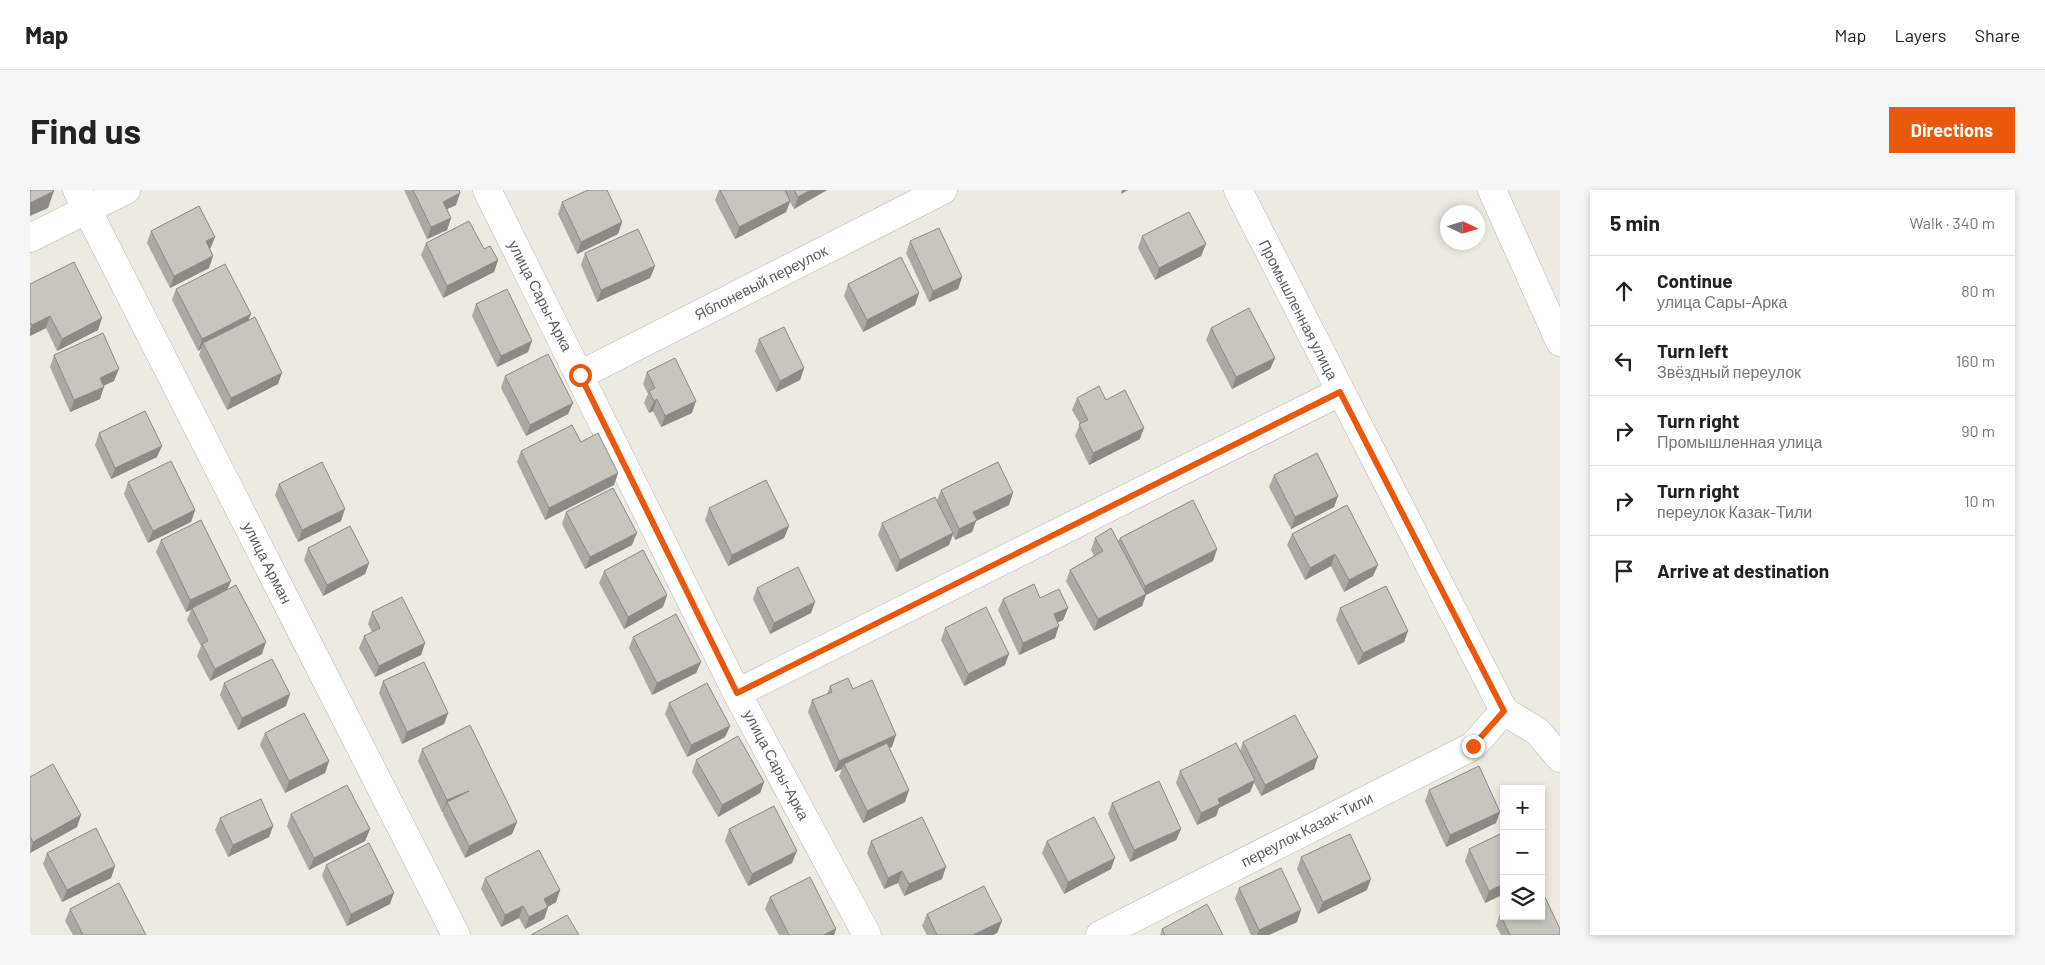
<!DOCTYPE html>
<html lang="en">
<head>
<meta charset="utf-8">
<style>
	body { margin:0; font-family:Barlow,sans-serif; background:#f6f6f6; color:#222 }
	.controls { position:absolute; right:15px; bottom:15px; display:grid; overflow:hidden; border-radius:0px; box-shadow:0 2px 8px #0003 }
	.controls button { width:45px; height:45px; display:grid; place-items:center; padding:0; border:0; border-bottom:1px solid #e0e0e0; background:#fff; color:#222; font:25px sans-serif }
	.compass { position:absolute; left:1410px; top:15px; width:45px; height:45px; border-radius:50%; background:#fff; box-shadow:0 2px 8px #0003; rotate:94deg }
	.stop { position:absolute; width:15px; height:15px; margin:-11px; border:4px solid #ea580c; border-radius:50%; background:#fff }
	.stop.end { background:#ea580c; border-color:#fff; box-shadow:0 1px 5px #0008 }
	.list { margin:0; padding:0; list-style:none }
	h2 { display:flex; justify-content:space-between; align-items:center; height:65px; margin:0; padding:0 20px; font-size:21px }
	h2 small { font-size:16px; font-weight:400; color:#767676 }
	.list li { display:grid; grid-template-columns:32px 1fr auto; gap:15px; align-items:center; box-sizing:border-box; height:70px; padding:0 20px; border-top:1px solid #e0e0e0 }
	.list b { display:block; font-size:19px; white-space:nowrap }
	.list p { margin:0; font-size:16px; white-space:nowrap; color:#767676 }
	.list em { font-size:16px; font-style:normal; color:#767676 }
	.icon { flex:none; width:28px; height:28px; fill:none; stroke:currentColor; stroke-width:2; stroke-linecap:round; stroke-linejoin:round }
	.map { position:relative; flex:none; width:1530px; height:745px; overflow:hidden; border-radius:0px }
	header { display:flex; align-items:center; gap:30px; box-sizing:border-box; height:70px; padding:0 25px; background:#fff; border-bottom:1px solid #e0e0e0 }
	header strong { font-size:24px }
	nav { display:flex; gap:28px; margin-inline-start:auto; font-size:18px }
	.intro { display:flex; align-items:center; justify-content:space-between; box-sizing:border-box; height:120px; padding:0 30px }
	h1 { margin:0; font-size:35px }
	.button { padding:12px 22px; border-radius:0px; background:#ea580c; color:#fff; font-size:18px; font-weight:700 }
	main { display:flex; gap:30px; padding:0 30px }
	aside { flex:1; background:#fff; border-radius:0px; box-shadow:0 2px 8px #0003 }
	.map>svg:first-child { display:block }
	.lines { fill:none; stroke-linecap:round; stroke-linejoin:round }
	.minor-casing { stroke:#b4b8bc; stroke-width:29 }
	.minor { stroke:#fff; stroke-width:28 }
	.wall { fill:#aca9a4 }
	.shaded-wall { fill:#8c8a86 }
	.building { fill:#c8c5bf; stroke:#8c8a86 }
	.route { stroke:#ea580c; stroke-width:6 }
	.labels { text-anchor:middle; stroke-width:4; stroke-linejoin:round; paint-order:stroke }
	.street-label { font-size:15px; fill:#5a5e62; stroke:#fff }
</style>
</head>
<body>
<header>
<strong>Map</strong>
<nav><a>Map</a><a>Layers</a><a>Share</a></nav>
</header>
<div class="intro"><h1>Find us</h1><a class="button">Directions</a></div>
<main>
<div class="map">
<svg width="1530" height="745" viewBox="0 0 1530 745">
	<rect width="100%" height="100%" fill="#edeae1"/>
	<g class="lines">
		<g class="minor-casing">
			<path id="minor" d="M47,0L426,745
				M457,0L707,503L837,745
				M1208,0L1474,521L1508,542L1530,568
				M1462,0L1530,152
				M0,48L96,0
				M550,185L913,0
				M707,503L1310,202
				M1070,745L1443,556L1474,521"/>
		</g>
		<use href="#minor" class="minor"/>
	</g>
	<path class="wall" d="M374,0H429L426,15L417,19L421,28L417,40L397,49Z
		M689,0H797L764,19L760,12L756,22L705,49L685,10Z
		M532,12L592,32L588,44L547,64L528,24Z
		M121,41L185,47L180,59L183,66L179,78L140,98L117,53Z
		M1112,46L1176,54L1171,66L1125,90L1108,58Z
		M880,51L932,87L928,99L899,112L876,63Z
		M396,53L454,59L468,70L464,82L413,108L391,65Z
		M555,63L625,76L620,88L567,112L551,75Z
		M0,94L68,140L27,161L16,138L0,146Z
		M818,94L889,103L885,115L833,142L814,106Z
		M146,99L221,124L218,130L248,194L197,220L169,165L171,159L168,161L142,110Z
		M446,114L498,162L467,177L442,126Z
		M1181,138L1245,168L1240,179L1202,199L1176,150Z
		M729,149L774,178L770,190L746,202L725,161Z
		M24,165L84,191L73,196L70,209L40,222L20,177Z
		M617,182L662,223L631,237L623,221L619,223L614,213L618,204L613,194Z
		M475,186L543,213L538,224L496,246L471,198Z
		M1047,208L1076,210L1110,249L1059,275L1045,246L1050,234L1042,220Z
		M69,243L127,267L81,289L65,255Z
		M551,252L588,283L584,295L515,330L487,272L491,261Z
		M1244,285L1308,306L1304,317L1261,339L1239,297Z
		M98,292L165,320L161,332L118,353L94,304Z
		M249,294L311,331L268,352L245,305Z
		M911,300L979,315L946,331L942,342L925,350L923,345L919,355L866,382L848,345L852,333L907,310Z
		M1317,315L1343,386L1314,402L1301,376L1275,390L1257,355L1262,344Z
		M679,318L759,336L754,348L698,376L675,330Z
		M536,322L602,355L555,379L532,334Z
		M1065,348L1088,351L1090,348L1187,359L1183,371L1116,405L1112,416L1064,441L1036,391L1040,380L1064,366L1061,360Z
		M131,350L201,391L197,400L232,464L180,491L167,466L171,456L157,430L161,420L156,422L126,362Z
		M278,358L339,373L335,384L293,406L274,370Z
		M574,381L637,405L633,417L594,439L569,393Z
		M727,398L781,423L740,444L723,409Z
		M973,409L1038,418L1033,430L1028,432L1025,448L989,465L968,420Z
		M1310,418L1378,441L1374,452L1328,475L1306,430Z
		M342,422L395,453L391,465L345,487L329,458L334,446L342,442L338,434Z
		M915,438L975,475L934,496L911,450Z
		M603,447L671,472L666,483L622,505L599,458Z
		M353,491L418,523L414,534L372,554L349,503Z
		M194,493L256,516L208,540L190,505Z
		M800,496L823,499L862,557L859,558L875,612L833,633L809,586L812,579L805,582L778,522L782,510L797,504Z
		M639,513L700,536L695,547L657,567L635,524Z
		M235,543L299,571L295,583L255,603L230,555Z
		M1213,552L1284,579L1231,606L1224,593L1220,602L1189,618L1186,626L1167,635L1146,593L1150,581L1210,561Z
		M392,559L487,632L482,644L435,668L413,624V622H412L388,571Z
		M666,570L734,592L730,603L688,627L662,582Z
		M0,587L47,637L0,663Z
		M1399,600L1466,633L1416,657L1395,611Z
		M1082,613L1151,639L1146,650L1100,672L1078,624Z
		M261,624L340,639L335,651L279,680L257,636Z
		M190,628L243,636L239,647L198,667L185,640Z
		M699,639L762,673L718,696L695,651Z
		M1474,642V704L1455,713L1435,671L1439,659Z
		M841,651L912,689L874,706L868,693L854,699L837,663Z
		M1017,651L1081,679L1034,704L1012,663Z
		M17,663L85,676L81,688L32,712L13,674Z
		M1271,667L1337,700L1288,724L1267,679Z
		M296,675L360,714L317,736L292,686Z
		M455,688L530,700L526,712L518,717L514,729L495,739L489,728L471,737L451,699Z
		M1209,698L1267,732L1239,745H1221L1205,709Z
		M740,707L806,739L804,745H749L735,719Z
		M40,719L116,745H43L35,731Z
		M897,724L972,731L967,743L963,745H897L892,736Z
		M1470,724L1530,745H1471L1466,736Z
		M1132,739L1193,745H1130Z"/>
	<path class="shaded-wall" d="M781,0H797L764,19L768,7Z
		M1092,0H1098L1091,4Z
		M24,1L18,18L0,26V13Z
		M430,3L426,15L409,23L413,12Z
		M760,11L756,22L705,49L709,37Z
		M421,28L417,40L397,49L401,37Z
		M592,32L588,44L547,64L551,52Z
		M185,47L180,59L172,63L176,51Z
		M1176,54L1171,66L1125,90L1129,78Z
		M183,66L179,78L140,98L144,86Z
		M468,70L464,82L413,108L417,96Z
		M625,76L620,88L567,112L571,100Z
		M932,87L928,99L899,112L903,101Z
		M889,103L885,115L833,142L837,130Z
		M221,124L216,136L173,153L171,159L168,161L172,149Z
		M20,126L16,138L0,146V140L2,135Z
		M72,128L68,140L27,161L32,149Z
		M502,151L498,162L467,177L471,166Z
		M1245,168L1240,179L1202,199L1206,187Z
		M774,178L770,190L746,202L750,191Z
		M89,179L84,191L66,199L70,188Z
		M252,183L248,194L197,220L201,208Z
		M74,197L70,209L40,222L44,210Z
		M627,209L623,221L619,223L624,211Z
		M666,211L662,223L631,237L635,226Z
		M543,213L538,224L496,246L500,235Z
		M1114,238L1110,249L1059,275L1063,263Z
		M132,256L127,267L81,289L85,278Z
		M588,283L584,295L515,330L519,318Z
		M983,303L979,315L946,331L942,342L925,350L929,339L943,322Z
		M1308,306L1304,317L1261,339L1265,327Z
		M315,319L311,331L268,352L272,340Z
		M165,320L161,332L118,353L123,341Z
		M759,336L754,348L698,376L702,365Z
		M607,343L602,355L555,379L560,367Z
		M923,343L919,355L866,382L870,370Z
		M1187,359L1183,371L1116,405L1112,416L1064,441L1068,429L1111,407L1115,396Z
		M1305,364L1301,376L1275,390L1280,378Z
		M339,373L335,384L293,406L297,395Z
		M1348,375L1343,386L1314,402L1319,390Z
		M201,391L196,402L162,418L161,420L156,422L160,410Z
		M637,405L633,417L594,439L598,427Z
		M785,412L781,423L740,444L744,433Z
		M1038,418L1033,430L1020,436L1024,424Z
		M1029,436L1025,448L989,465L993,453Z
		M1378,441L1374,452L1328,475L1333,463Z
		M236,452L232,464L180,491L185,479Z
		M395,453L391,465L345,487L349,476Z
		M979,464L975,475L934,496L938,484Z
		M671,472L666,483L622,505L627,493Z
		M260,504L256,516L208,540L212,528Z
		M418,523L414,534L372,554L377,542Z
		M700,536L695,547L657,567L661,555Z
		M866,545L862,557L815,578L814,574L812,579L805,582L809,571Z
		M1288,567L1284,579L1231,606L1235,595Z
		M299,571L295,583L255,603L259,591Z
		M1225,590L1220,602L1189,618L1186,626L1167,635L1171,623L1188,609Z
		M734,592L730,603L688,627L692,615Z
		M879,600L875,612L833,633L837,621Z
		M439,601L417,612L413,622H412L417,610Z
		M1470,622L1466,633L1416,657L1420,645Z
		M51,625L47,637L0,663L3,652Z
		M487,632L482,644L435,668L439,656Z
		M243,636L239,647L198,667L203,655Z
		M340,639L335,651L279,680L284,668Z
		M1151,639L1146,650L1100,672L1104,660Z
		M767,661L762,673L718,696L722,684Z
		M1085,668L1081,679L1034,704L1038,692Z
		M85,676L81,688L32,712L37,700Z
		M916,677L912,689L874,706L879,694Z
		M872,681L868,693L854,699L858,688Z
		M1341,689L1337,700L1288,724L1293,712Z
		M1474,694V704L1455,713L1459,701Z
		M530,700L526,712L510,721L514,709Z
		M364,703L360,714L317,736L321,724Z
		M493,716L489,728L471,737L475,725Z
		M518,717L514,729L495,739L499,727Z
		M1271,720L1267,732L1239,745H1227L1229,740Z
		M972,731L967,743L963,745H943Z
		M806,739L804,745H793Z"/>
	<path class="building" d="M0,0H23L24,1L0,13Z
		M383,0H429L430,3L413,12L421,28L401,37Z
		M558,0H577L592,32L551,52L532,12Z
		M690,0H755L760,11L709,37Z
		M764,0H781L768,7Z
		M169,16L185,47L176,51L183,66L144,86L121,41Z
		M1159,22L1176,54L1129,78L1112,46Z
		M439,31L454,59L460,56L468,70L417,96L396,53Z
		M909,38L932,87L903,101L880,51Z
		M608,39L625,76L571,100L555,63Z
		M871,67L889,103L837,130L818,94Z
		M44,72L72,128L32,149L20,126L2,135L0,132V94Z
		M195,74L221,124L172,149L146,99Z
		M477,99L502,151L471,166L446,114Z
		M1219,118L1245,168L1206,187L1181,138Z
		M225,127L252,183L201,208L173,153Z
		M754,137L774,178L750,191L729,149Z
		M73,143L89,179L70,188L74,197L44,210L24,165Z
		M518,164L543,213L500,235L475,186Z
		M645,168L666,211L635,226L627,209L624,211L619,201L625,198L617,182Z
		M1069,196L1076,210L1095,200L1114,238L1063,263L1049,234L1058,230L1047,208Z
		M115,221L132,256L85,278L69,243Z
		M542,235L551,252L568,243L588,283L519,318L491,261Z
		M1287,263L1308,306L1265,327L1244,285Z
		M141,271L165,320L123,341L98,292Z
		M292,272L315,319L272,340L249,294Z
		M968,272L983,303L943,322L947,330L929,339L911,300Z
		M736,290L759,336L702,365L679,318Z
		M583,298L607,343L560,367L536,322Z
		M905,307L923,343L870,370L852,333Z
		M1163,310L1187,359L1115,396L1090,348Z
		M1317,315L1348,375L1319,390L1305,364L1280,378L1262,344Z
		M171,330L201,391L160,410L131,350Z
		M320,336L339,373L297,395L278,358Z
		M1081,338L1116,404L1068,429L1040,380L1073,361L1065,348Z
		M613,360L637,405L598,427L574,381Z
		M768,377L785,412L744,433L727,398Z
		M1004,394L1010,408L1029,399L1038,418L1024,424L1029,436L993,453L973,409Z
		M206,395L236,452L185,479L172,454L178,451L162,418Z
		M1356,396L1378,441L1333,463L1310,418Z
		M372,407L395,453L349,476L334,446L350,438L342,422Z
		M956,417L979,464L938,484L915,438Z
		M646,424L671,472L627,493L603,447Z
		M242,469L260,504L212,528L194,493Z
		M394,472L418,523L377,542L353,491Z
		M818,488L823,499L842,490L866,545L809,571L782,510L802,502L800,496Z
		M677,493L700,536L661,555L639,513Z
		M274,523L299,571L259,591L235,543Z
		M1265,525L1288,567L1235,595L1213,552Z
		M440,535L487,632L439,656L417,612L439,601L417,610L392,559Z
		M708,546L734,592L692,615L666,570Z
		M857,553L879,600L837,621L814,574Z
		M1206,553L1225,590L1188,609L1190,614L1171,623L1150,581Z
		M23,574L51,625L3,652L0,646V587Z
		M1449,576L1470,622L1420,645L1399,600Z
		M1129,591L1151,639L1104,660L1082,613Z
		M317,595L340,639L284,668L261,624Z
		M231,609L243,636L203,655L190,628Z
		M744,616L767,661L722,684L699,639Z
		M892,627L916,677L879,694L872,681L858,688L841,651Z
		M1064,627L1085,668L1038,692L1017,651Z
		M66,638L85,676L37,700L17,663Z
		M1474,642V694L1459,701L1439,659Z
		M1320,644L1341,689L1293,712L1271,667Z
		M339,653L364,703L321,724L296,675Z
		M509,660L530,700L514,709L518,717L499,727L493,716L475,725L455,688Z
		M1251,678L1271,720L1229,740L1209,698Z
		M780,687L806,739L793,745H759L740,707Z
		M89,693L116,745H53L40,719Z
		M954,696L972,731L943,745H907L897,724Z
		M1513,703L1530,739V745H1480L1470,724L1474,722V726H1511V704Z
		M1177,714L1193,745H1135L1132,739Z
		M537,725L549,745H501Z"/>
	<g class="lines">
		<path class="route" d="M550,185L707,503L1310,202L1474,521L1443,556"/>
	</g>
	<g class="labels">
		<g class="street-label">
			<text transform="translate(731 93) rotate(-27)" y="5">Яблоневый переулок</text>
			<text transform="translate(510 106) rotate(63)" y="5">улица Сары-Арка</text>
			<text transform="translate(1268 120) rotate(63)" y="5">Промышленная улица</text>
			<text transform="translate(237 373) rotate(63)" y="5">улица Арман</text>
			<text transform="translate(746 575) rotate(62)" y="5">улица Сары-Арка</text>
			<text transform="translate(1277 640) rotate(-27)" y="5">переулок Казак-Тили</text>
		</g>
	</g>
</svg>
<div class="controls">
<button>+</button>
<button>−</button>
<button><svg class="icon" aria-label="layers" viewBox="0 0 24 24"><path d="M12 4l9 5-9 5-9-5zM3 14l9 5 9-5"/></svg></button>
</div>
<svg class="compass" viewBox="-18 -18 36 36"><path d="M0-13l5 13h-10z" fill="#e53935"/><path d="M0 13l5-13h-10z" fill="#767676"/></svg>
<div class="stop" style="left:550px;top:185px"></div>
<div class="stop end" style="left:1443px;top:556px"></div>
</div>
<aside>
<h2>5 min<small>Walk · 340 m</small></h2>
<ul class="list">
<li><svg class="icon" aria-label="ahead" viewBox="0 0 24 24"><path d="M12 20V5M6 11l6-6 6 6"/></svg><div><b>Continue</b><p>улица Сары-Арка</p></div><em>80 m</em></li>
<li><svg class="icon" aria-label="left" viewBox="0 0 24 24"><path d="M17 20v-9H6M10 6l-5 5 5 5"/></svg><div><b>Turn left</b><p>Звёздный переулок</p></div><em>160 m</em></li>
<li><svg class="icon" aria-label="right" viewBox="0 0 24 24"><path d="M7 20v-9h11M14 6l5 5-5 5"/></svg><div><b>Turn right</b><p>Промышленная улица</p></div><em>90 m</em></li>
<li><svg class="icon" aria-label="right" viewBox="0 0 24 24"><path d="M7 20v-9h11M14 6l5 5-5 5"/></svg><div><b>Turn right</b><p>переулок Казак-Тили</p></div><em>10 m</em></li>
<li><svg class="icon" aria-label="arrive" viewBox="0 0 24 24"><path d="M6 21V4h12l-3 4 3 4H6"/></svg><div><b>Arrive at destination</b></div></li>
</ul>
</aside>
</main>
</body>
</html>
